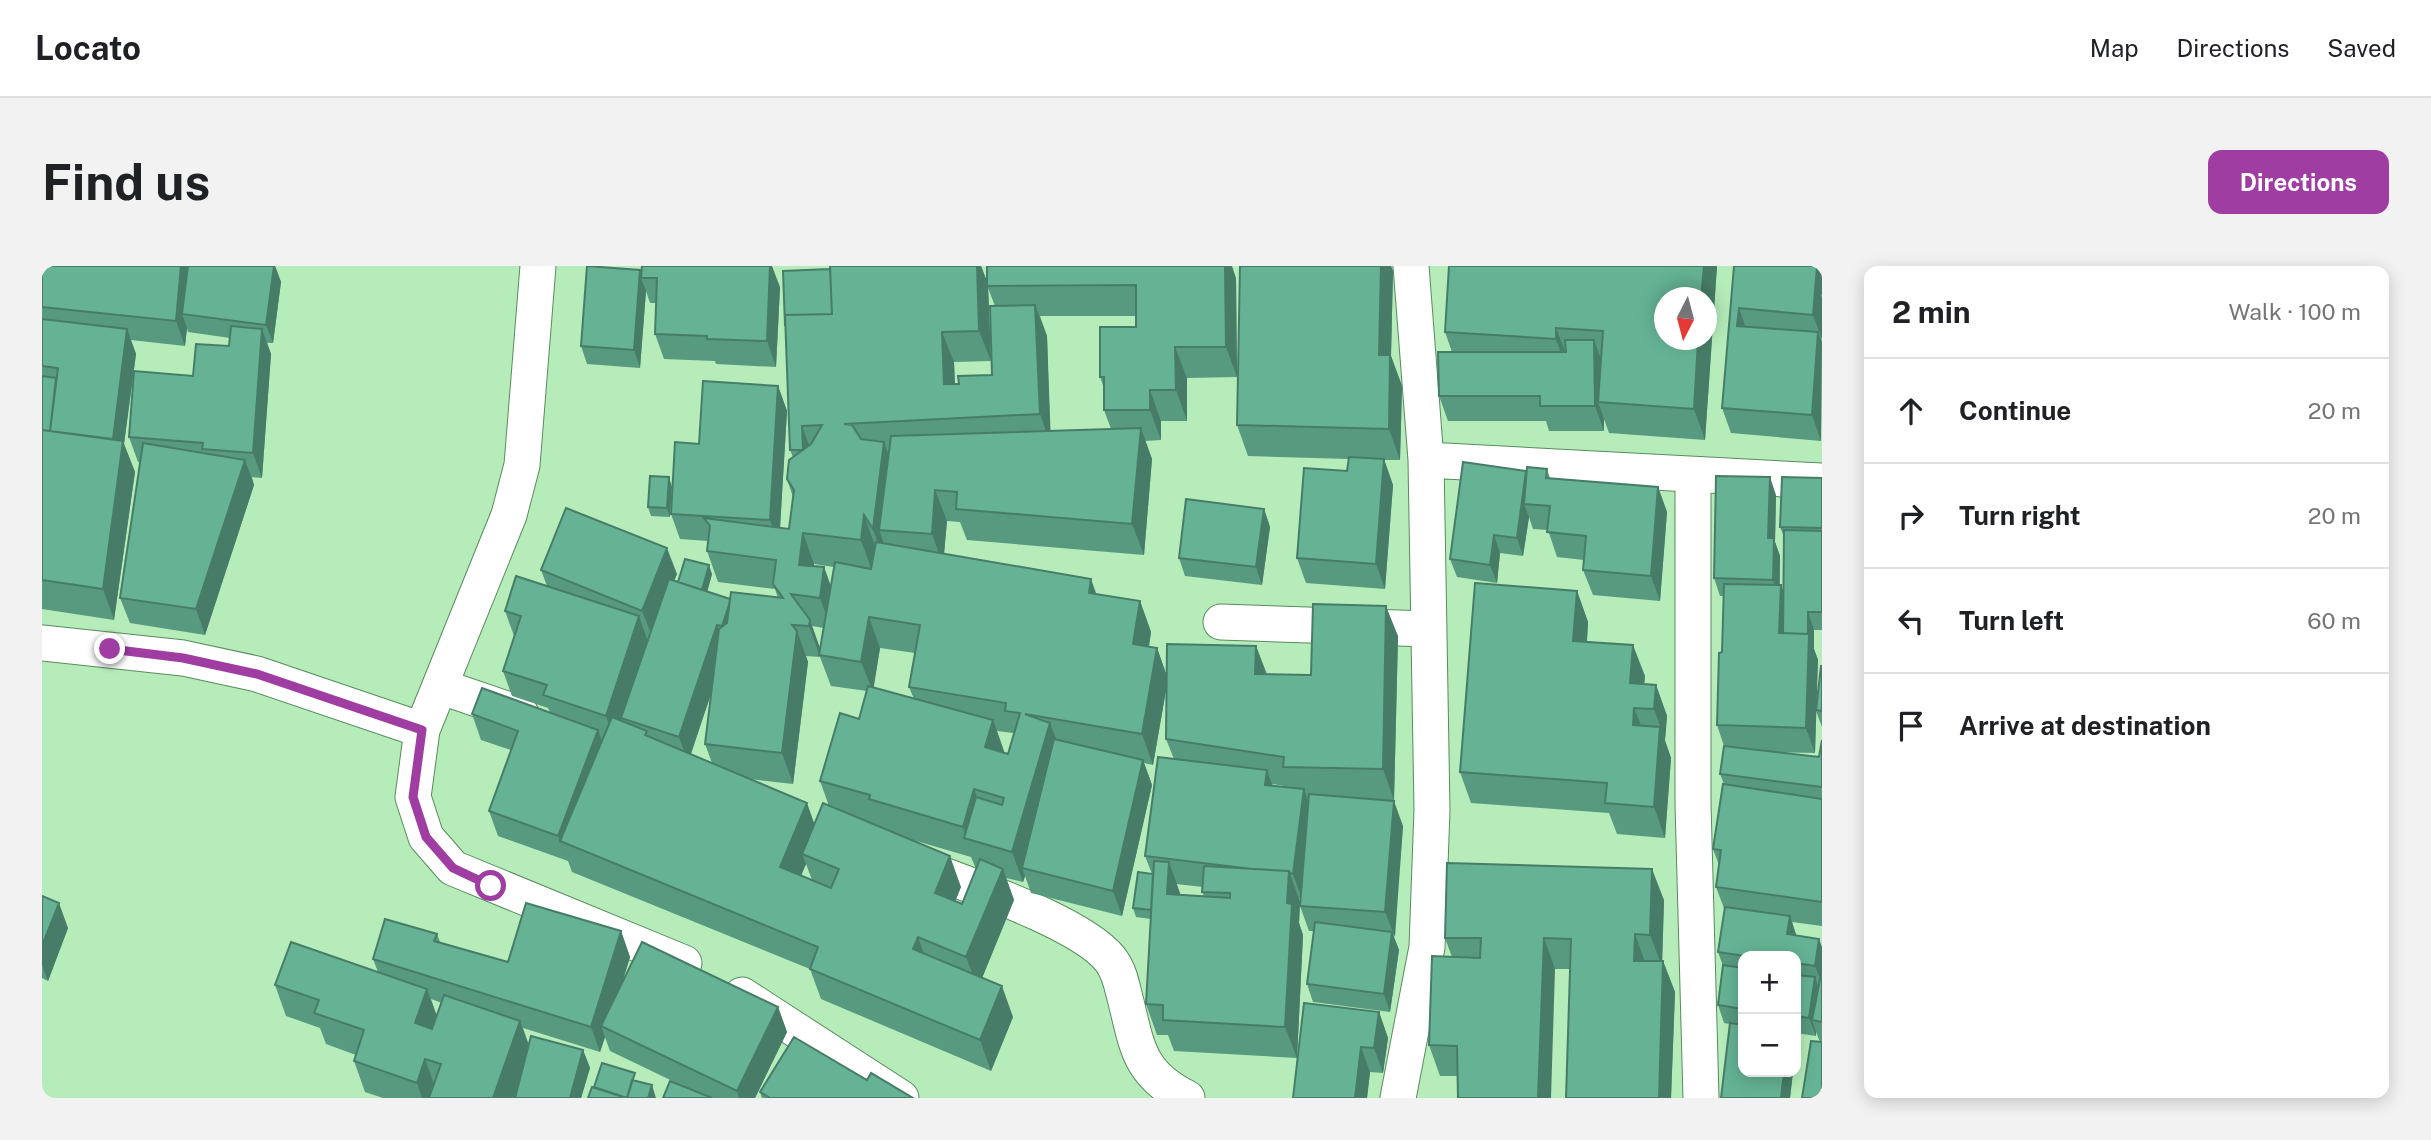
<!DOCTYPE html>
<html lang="en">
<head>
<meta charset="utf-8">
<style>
	body { margin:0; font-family:"Public Sans",sans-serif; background:#f2f2f2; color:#202124 }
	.controls { position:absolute; right:21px; bottom:21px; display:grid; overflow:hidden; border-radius:14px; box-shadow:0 4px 18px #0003 }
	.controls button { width:63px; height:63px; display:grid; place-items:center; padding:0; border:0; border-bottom:2px solid #e0e0e0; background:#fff; color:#202124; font:35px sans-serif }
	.compass { position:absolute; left:1612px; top:21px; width:63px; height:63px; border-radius:50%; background:#fff; box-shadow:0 4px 18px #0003; rotate:186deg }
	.stop { position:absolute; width:21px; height:21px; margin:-16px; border:5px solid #a03da3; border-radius:50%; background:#fff }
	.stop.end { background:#a03da3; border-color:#fff; box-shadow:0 2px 7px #0008 }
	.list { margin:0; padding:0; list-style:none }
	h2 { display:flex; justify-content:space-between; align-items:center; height:91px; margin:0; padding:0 28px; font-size:30px }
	h2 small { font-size:23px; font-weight:400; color:#757577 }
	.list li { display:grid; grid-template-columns:46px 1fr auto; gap:21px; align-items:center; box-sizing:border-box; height:105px; padding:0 28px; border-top:2px solid #e0e0e0 }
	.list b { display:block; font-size:26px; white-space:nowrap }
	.list em { font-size:23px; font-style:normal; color:#757577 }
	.icon { flex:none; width:38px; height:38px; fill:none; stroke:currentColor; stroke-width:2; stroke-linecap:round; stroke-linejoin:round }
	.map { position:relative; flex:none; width:1780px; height:832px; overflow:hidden; border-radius:14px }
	header { display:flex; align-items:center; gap:42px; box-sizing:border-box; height:98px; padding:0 35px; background:#fff; border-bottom:2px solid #e0e0e0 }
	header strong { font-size:33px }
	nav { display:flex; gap:38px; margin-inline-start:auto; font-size:24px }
	.intro { display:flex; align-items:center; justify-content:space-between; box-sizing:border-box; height:168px; padding:0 42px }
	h1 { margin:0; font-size:49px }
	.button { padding:18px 32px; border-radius:14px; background:#a03da3; color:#fff; font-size:24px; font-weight:700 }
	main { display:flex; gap:42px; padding:0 42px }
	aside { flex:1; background:#fff; border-radius:14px; box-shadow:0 4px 18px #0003 }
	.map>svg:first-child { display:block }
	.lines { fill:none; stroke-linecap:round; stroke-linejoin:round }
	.minor-casing { stroke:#588c5d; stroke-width:37 }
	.minor { stroke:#fff; stroke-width:35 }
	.wall { fill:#579a7f; fill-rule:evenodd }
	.shaded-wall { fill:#477d68 }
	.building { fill:#65b394; stroke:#477d68; stroke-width:2 }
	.route { stroke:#a03da3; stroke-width:9 }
</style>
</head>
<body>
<header>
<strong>Locato</strong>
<nav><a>Map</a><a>Directions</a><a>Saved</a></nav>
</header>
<div class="intro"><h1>Find us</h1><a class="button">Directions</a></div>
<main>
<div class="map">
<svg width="1780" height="832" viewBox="0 0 1780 832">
	<rect width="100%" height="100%" fill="#b5ecb9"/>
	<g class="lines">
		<g class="minor-casing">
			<path id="minor" d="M496,0L480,199L467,249L380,464L371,531L384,571L411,602L642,697
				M1384,194L1780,215
				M1651,209V538L1659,832
				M1179,356L1387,363
				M0,377L141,392L215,408L380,464
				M400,421L479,448
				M872,598C920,617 1037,655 1068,693C1076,703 1079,715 1082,728C1095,777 1094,807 1145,832
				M700,729L859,832
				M1356,832L1385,681L1390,544L1384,194L1369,0"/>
		</g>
		<use href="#minor" class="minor"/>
	</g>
	<path class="wall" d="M0,0H233L239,16L231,77H225L229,88L220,212L210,211L212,219L163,369L88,357L78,332L98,196H96L87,171L151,110L187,80L188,72L146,66L145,62L143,80L89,74L94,88L82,178L93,206L72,354L0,343Z
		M788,0H939L945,16L1194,12L1195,111L1145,112V155H1119V174L1103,175L1110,193L1102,289L925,274L918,256L905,255L902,288L1054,328L1098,335L1109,366L1107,381L1115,382L1125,411L1214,380L1225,408L1269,409L1356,370L1352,534H1343L1361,560L1352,671L1357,684L1348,746L1271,736L1265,718L1272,665H1267L1258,640L1259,633L1257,632L1258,636L1257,657L1261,669L1255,792L1132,785L1126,769H1115L1104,738L1109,653L1094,651L1091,642L1110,608L1103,590L1132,493L1124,473L1125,418L1111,499L1102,497L1110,519L1080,650L989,627L983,610L981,616L964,612L972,634L940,712L971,751L949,805L779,733L768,703L530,606L526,595L456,570L447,545L469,484L439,474L430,448L508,446L506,442L470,430L461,405L472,370L463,345L505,320L499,304L635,308L632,314L636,316L670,308L665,326L688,333L736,332L733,323L676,316L665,285L666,275L638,273L629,248L657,178L736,120L745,145L738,262L747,263L751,231L745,213L751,191L748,184ZM946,22L953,40L950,109L917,118H913L912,96L949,95ZM998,50H1094V61L1058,111L1062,122V144L1069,163L1008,165L1005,70ZM772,298L792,301L789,321L782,301L772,300ZM770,360L782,362L778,383ZM838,382L873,387L867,421L872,433L831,422ZM764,390L778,391L789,420L825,425L817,453L778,515L787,540L773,558L708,513L751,518L766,396ZM669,427L663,478L670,497L649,488ZM955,465L971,467L972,469L966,488L962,486ZM1230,518L1249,521V522L1231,520ZM864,572L929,591L934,603L920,638L913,635L919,621ZM764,598L770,614L759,609ZM1134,618L1161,621L1160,626L1162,630L1138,629Z
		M1198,0H1349L1351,5L1349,90L1360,120L1358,194H1342L1351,219L1343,323L1264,317L1255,292L1305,205L1307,193L1206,190L1195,159Z
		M1675,0L1663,174L1567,167L1562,153V165H1507L1504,155H1406L1397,130L1410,86L1403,66Z
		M1692,0H1780L1779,175L1689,167L1680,142Z
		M598,4L600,8L738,21L734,101L674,98L673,95L622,93L613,68L614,37H608L604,25L598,102L545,98L539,80Z
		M1505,203L1508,212L1616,221L1625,246L1618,335L1551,329L1541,304L1542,294L1515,291L1506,264L1491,263L1487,251L1481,290L1458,287L1455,317L1415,311L1408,293L1484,205Z
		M627,211L628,251L609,250L606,241Z
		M1780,212V364H1772V383L1776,394L1774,438L1780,400V461L1774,445L1773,487L1728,486L1777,491L1780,474V660L1750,656L1754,670L1780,681V832L1778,776L1774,766V770L1754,767V690H1701V806H1751L1748,832H1679L1688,758L1682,757L1676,739L1681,700L1676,686L1683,645L1674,621L1677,599L1671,583L1682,518L1678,508L1682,480L1675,459L1680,386L1682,330H1678L1672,312L1734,229L1733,276L1738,290V319L1742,326V271L1738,261Z
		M1222,243L1228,261L1220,319L1143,310L1137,292Z
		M1535,325L1546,356L1545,376L1603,410L1602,418L1614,419L1625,450L1623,474L1629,492L1623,572L1575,568L1567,547L1429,537L1418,506Z
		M0,630L26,662L6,715L0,712Z
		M1622,634L1620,695H1621L1633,726L1629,832H1524L1528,703H1513L1416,810H1398L1387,779L1410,691L1403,672Z
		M579,665L588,691L580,717L736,741L745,766L713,832H621L645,822L568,785L563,771L558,786L481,762L487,779L541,784L548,802L539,832H341L323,826L312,795L314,789L284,778L278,762L244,750L233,719L336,706L331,693L395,668L398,676L466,696ZM389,733L400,737L395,750Z
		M1337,746L1346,772L1341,807L1328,806L1325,832H1251Z
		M825,814L871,832H720L718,826Z"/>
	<path class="shaded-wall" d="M139,0H148L140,48L145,62L143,80L134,55Z
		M232,0H233L239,16L231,77L224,59Z
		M728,0H730L738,21L734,101L725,75Z
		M935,0H939L946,18L949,95L937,65Z
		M1183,0H1190L1194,12L1195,111L1184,81Z
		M1339,0H1349L1351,5L1349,90L1360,120L1358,194L1347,163L1337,89Z
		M1662,0H1675L1663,174L1652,143L1656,74H1664V32H1659Z
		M1775,0H1780L1778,27L1780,32V73L1771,49Z
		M598,4L601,12H599L604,25L598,102L592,84Z
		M993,39L1005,70L1009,179L998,148Z
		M1697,42L1706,68L1695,60Z
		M1514,62L1526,93L1525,104L1514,73Z
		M85,63L94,88L82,178L93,206L72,354L61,323L71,173Z
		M220,63L229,88L220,212L211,187Z
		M900,66L912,96L914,149L902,118Z
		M1776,66L1780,76L1779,175L1770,149Z
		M1552,74L1561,99L1556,136L1562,153V165L1553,140Z
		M1133,81L1145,112V155L1134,124Z
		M736,120L745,145L737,279L728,254Z
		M1108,124L1119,155V174L1108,144Z
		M760,160L771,190L761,184Z
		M1099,162L1110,193L1102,289L1090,258Z
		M842,176L853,206L837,264L844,283L842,294L831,263Z
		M1342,193L1351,219L1343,323L1334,298Z
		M203,194L212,219L163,369L154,343Z
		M1484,205L1482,238L1487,251L1481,290L1475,272Z
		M627,211L630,221L628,251L625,242Z
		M1728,211L1734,229L1733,276L1738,290L1737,331L1731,314L1726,272Z
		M1616,221L1625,246L1618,335L1609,310Z
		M893,224L905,255L901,299L890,268Z
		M1222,243L1228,261L1220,319L1214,301Z
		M822,249L833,280L830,305L819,274Z
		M761,267L772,298L768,330L757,299Z
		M1452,269L1458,287L1455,317L1448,299Z
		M625,282L635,308L610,370L600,345Z
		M667,299L670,308L663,334L660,325Z
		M782,301L793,332L789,363L778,332Z
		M1049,313L1060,344L1047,327Z
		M1739,319L1748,344L1747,370L1737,367Z
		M1535,325L1546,356L1543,406L1531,375Z
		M689,334L698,359L680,360Z
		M1098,335L1109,366L1102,409L1091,378Z
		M1344,340L1356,370L1352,534L1341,503Z
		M1766,346L1772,364V383L1776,394L1773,487L1764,462Z
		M597,350L606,376L579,452L580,454L573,475L564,450Z
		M827,351L838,382L831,426L819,396Z
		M768,354L779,385L777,389L778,391L767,360Z
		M675,359L684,384L646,496L637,471Z
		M755,365L766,396L751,518L740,487Z
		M1591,379L1603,410L1600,442L1588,417Z
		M1214,380L1225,410L1213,408Z
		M1115,382L1126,413L1111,499L1100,468Z
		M1614,419L1625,450L1623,474L1612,443Z
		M1592,442L1604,472L1591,459Z
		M951,454L962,485L954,512L943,481Z
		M1008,457L1020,488L980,602L983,610L981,616L970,586Z
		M1618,461L1629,492L1623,572L1612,541Z
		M556,464L565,489L518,575L525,596L516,570Z
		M1101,494L1110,519L1080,650L1071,625Z
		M1225,504L1234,529L1223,519Z
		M932,523L943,554L925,573L921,561Z
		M1262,523L1271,549L1260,633L1251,608Z
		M1352,535L1361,560L1353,671L1343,646Z
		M765,537L776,568L760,588L764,598L750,632L738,601Z
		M908,590L919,621L904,658L893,627Z
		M1127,596L1138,627L1136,659L1125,628Z
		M961,603L972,634L936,722L924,691Z
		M1610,603L1622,634L1620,700L1608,669Z
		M1247,605L1258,636L1257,657L1261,669L1255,792L1243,761L1245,637Z
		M17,637L26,662L6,715L0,699V680Z
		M1748,650L1754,668L1752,686L1745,668Z
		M579,665L588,691L566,763L559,760L563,771L558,786L549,761Z
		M1350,666L1357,684L1348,746L1342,728Z
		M1593,668L1604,699L1592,695Z
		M876,671L887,702L871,683Z
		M1502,672L1513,703L1509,832H1496Z
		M1777,673L1780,681V718L1773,700Z
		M1621,695L1633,726L1629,832H1617Z
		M1773,711L1779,729L1770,754L1774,766V770L1767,752Z
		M960,720L971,751L949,805L938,774Z
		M385,723L396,754L384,788L373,757Z
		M736,741L745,766L713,832H697L695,825Z
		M1337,746L1346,772L1341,807L1332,782Z
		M478,755L489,786L473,832H451Z
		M1319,781L1328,806L1325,832H1313Z
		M541,784L548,802L539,832H528Z
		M383,793L394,824L391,832H380L375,817Z
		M1742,806H1751L1748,832H1739Z
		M610,819L614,832H606Z"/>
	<path class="building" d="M0,0H139L134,55L0,41Z
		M146,0H232L224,59L140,48Z
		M545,0L598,4L592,84L539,80Z
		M600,0H728L725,75L665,73V70L613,68L615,12H599Z
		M788,0H935L937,65L900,66L902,118H917L916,110L950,109L948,40L993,39L998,148L802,158L810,159L819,173L842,176L831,263L822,249L819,274L761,267L757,299L782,301L778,332L749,328L768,354L767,360L750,359L755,365L740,487L663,478L677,363L685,357L689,326L741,332L731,318L734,294L665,285L668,260L662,252L747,263L752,224L745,213L747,194L769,178L780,159L760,160L761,184H748L743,49L790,48Z
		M945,0H1183L1184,81H1133L1134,124H1108V144H1062V111H1058V61H1094V19L945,20Z
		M1198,0H1339L1337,89H1348L1347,163L1195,159Z
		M1407,0H1662L1659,32H1622V74H1656L1652,143L1556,136L1561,65L1514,62V73L1403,66Z
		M1692,0H1775L1771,49L1697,42L1695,60L1776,66L1770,149L1680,142Z
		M1779,0H1780V28L1778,27Z
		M788,3L790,48L743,49V60L741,5Z
		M0,53L85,63L71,173L8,165L16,102L0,100Z
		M189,60L220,63L211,187L160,183L161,177L87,171L92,105L151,110L154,78L187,80Z
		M1523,74H1552L1553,140H1498V130H1397L1396,86H1524Z
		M0,110L14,112L8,165L0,164Z
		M661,115L736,120L728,254L629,248L633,176L657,178Z
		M1099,162L1090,258L914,243L915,226L893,224L890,268L837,264L849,170Z
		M0,164L81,175L61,323L0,314Z
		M101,177L203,194L154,343L78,332Z
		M1307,191L1342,193L1334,298L1255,292L1262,202L1305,205Z
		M1421,196L1484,205L1475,272L1452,269L1448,299L1408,293Z
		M1485,201L1505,203L1504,212L1616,221L1609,310L1541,304L1544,270L1505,266L1508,240L1482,238Z
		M608,210L627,211L625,242L606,241Z
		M1674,210L1728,211L1726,272H1732L1731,314L1672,312Z
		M1740,211L1780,212V262L1738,261Z
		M1144,233L1222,243L1214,301L1137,292Z
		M524,242L625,282L600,345L499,304Z
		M1742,264L1780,265V346H1766V368L1741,367Z
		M834,276L1049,313L1047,327L1098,335L1091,378L1115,382L1100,468L983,448L1008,457L970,586L922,572L934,531L960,539L962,532L932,523L921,561L827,533L828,529L778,515L798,447L817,453L826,420L951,454L943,481L966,488L978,447L963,445L964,437L867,421L878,359L827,351L819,396L777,389L793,296L829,303Z
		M643,293L667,299L660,324L636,316Z
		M474,310L597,350L564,450L501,429L505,419L461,405L479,350L463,345Z
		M627,313L688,333L687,339L680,360L675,359L637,471L579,452Z
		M1433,317L1535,325L1531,375L1591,379L1588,417L1614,419L1612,443L1592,442L1591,459L1618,461L1612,541L1563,537L1565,517L1418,506Z
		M1682,318L1739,319L1737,367L1767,368L1764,462L1675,459L1677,387L1680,386Z
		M1271,338L1344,340L1341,503L1241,501L1242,491L1124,473L1125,378L1214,380L1213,408L1269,409Z
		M1779,400H1780V445L1774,444Z
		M440,422L556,464L516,570L447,545L476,465L430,448Z
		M570,451L605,465L603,469L765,537L738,601L789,622L797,603L760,588L781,537L908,590L893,627L920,638L938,593L961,603L924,691L876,671L871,683L960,720L938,774L768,703L776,681L518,575Z
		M1012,473L1101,494L1071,625L980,602Z
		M1780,474V521L1678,508L1682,480L1777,491Z
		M1116,491L1225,504L1223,519L1262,523L1251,608L1248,607L1247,605L1210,603L1103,590Z
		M1681,518L1780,533V636L1674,621L1679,584L1671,583Z
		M1267,528L1352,535L1343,646L1258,640Z
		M1112,595L1127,596L1125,628L1188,632V627L1160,626L1162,600L1247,605L1245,637L1250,638L1243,761L1121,754V739L1104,738Z
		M1405,597L1610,603L1608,669L1593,668L1592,695H1621L1617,832H1524L1529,673L1502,672L1496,832H1416L1415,780L1387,779L1390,690L1438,692L1439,672H1403Z
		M1096,606L1111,608L1109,644L1091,642Z
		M0,630L17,637L0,680Z
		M484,637L579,665L549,761L331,693L343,653L395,668L392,675L466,696Z
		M1683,641L1748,650L1745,668L1777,673L1773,700L1754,697V690H1703L1676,686Z
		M1273,656L1350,666L1342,728L1265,718Z
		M249,676L385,723L373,757L390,763L402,729L478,755L451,832H387L399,798L383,793L375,817L312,795L322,764L272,747L277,734L233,719Z
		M600,676L736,741L695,825L559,760Z
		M1681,699L1701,702V743L1676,739Z
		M1780,703V756L1770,754Z
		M1754,709L1773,711L1767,752L1754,750Z
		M1262,737L1337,746L1332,782L1319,781L1313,832H1251Z
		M1688,757L1701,759V806H1742L1739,832H1679Z
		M489,770L541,784L528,832H473Z
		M752,771L825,814L829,807L871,832H728L718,826Z
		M1769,775L1780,776V832H1760Z
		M560,797L593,807L585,832L552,821Z
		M590,814L610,819L606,832H585Z
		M628,815L670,832H621Z
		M550,821L584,832H546Z"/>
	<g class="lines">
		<path class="route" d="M68,383L141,392L215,408L380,464L371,531L384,571L411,602L449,620"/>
	</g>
</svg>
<div class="controls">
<button>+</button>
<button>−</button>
</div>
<svg class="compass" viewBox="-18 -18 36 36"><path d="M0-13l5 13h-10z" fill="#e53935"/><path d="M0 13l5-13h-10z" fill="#757577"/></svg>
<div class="stop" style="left:449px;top:620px"></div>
<div class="stop end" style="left:68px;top:383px"></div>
</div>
<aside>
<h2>2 min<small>Walk · 100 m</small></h2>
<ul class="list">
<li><svg class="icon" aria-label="ahead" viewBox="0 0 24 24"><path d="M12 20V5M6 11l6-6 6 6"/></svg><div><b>Continue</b></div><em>20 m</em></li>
<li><svg class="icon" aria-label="right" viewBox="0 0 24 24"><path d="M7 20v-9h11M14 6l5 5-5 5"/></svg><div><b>Turn right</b></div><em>20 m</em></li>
<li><svg class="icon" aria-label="left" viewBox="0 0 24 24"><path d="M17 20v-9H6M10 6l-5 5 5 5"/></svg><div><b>Turn left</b></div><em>60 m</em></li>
<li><svg class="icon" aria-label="arrive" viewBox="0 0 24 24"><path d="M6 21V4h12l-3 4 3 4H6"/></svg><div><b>Arrive at destination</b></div></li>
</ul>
</aside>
</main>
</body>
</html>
